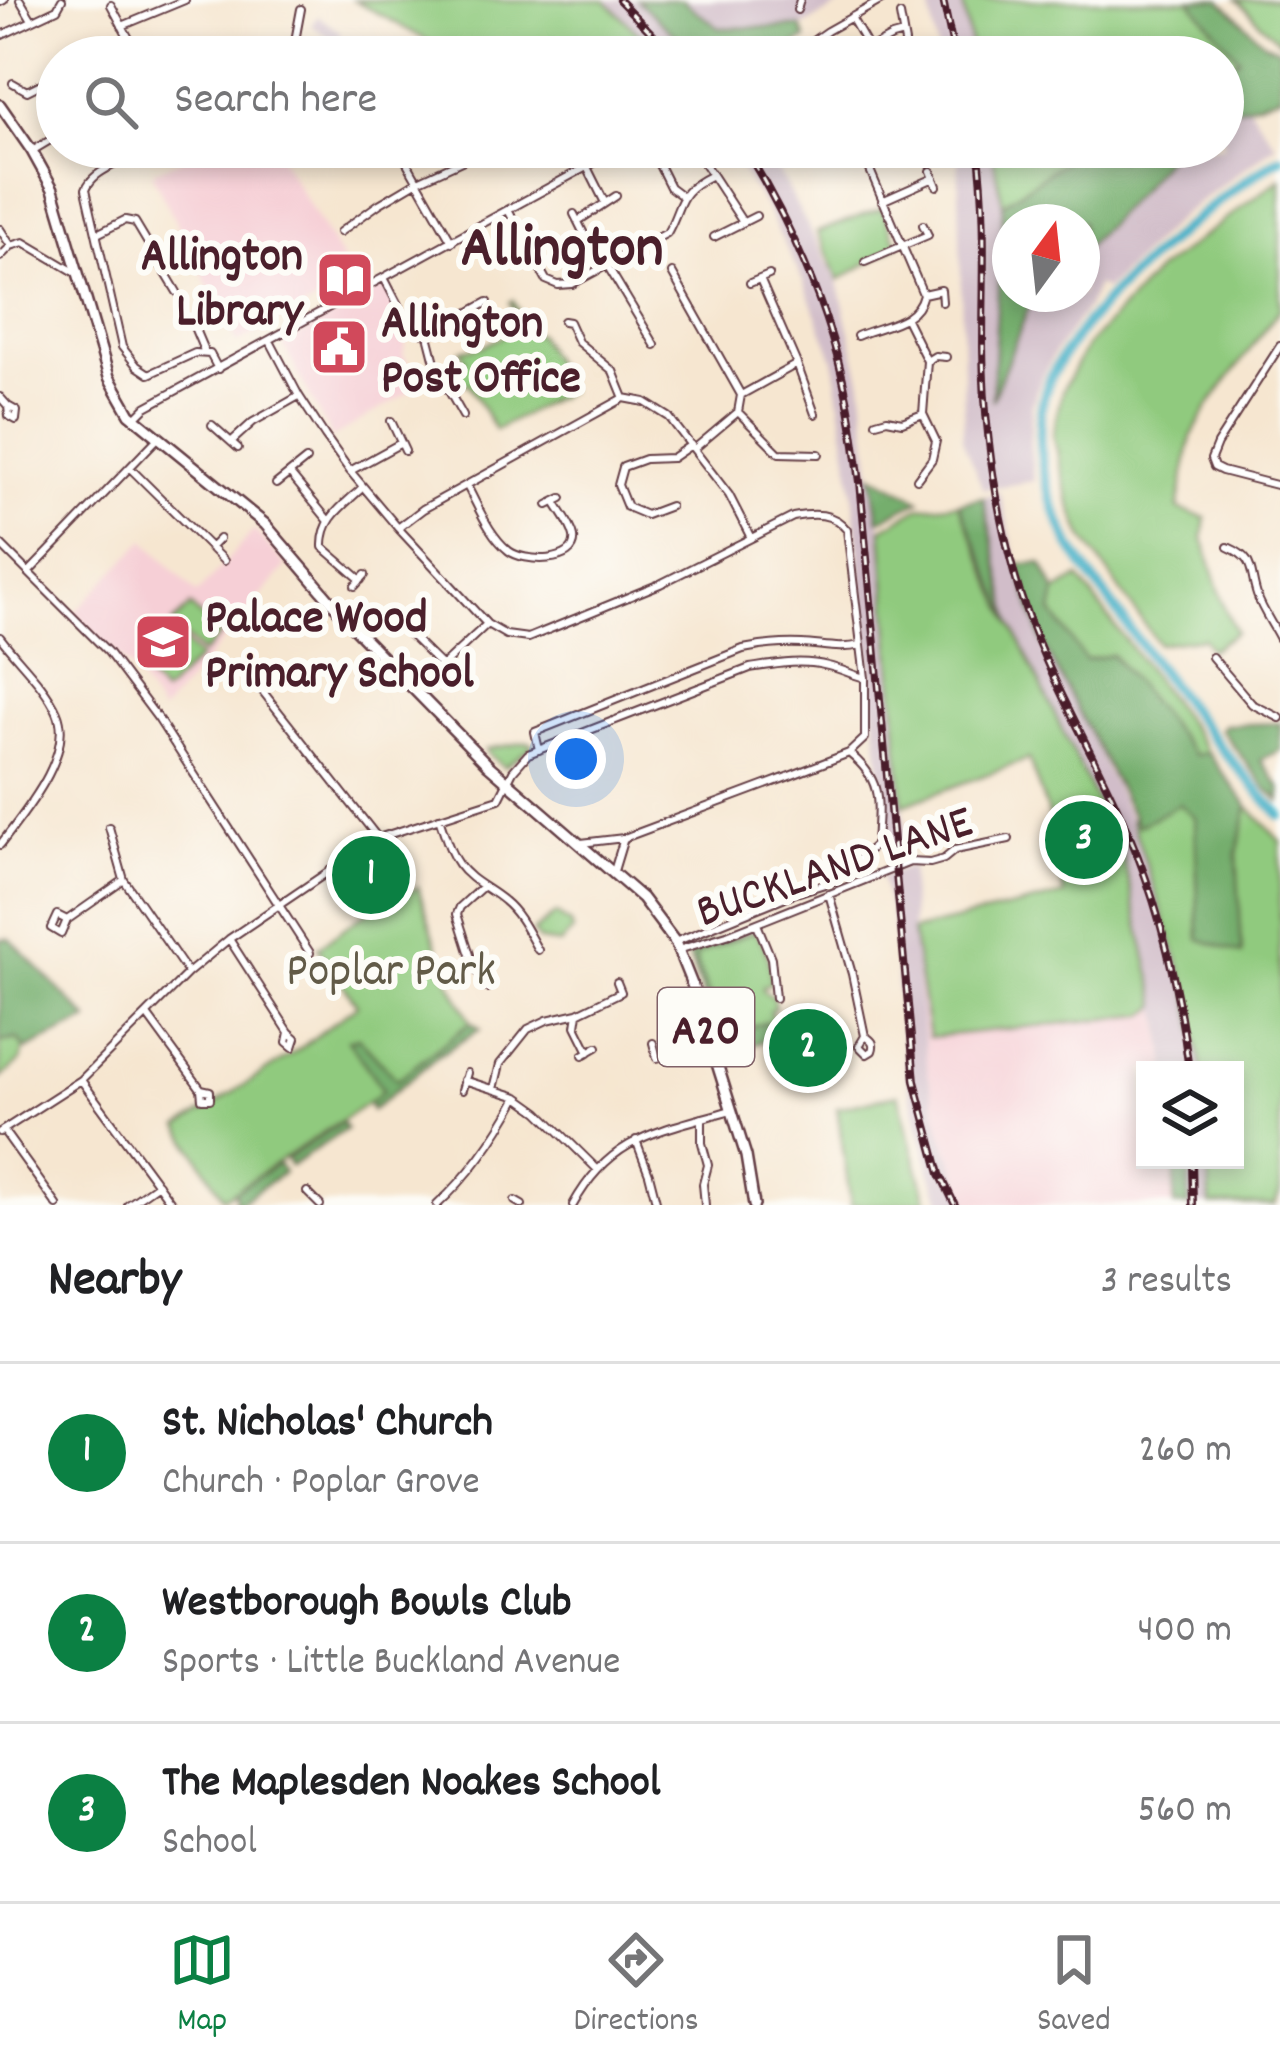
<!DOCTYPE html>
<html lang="en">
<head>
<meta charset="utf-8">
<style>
	body { margin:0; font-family:Dekko,sans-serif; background:#f6f6f6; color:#202124 }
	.controls { position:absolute; right:36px; bottom:36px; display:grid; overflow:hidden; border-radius:0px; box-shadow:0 6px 18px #0003 }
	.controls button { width:108px; height:108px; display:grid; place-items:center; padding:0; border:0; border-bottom:3px solid #e0e0e0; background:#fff; color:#202124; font:60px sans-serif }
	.compass { position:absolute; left:992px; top:204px; width:108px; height:108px; border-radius:50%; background:#fff; box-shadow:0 6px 18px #0003; rotate:15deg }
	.you { position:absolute; left:576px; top:759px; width:42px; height:42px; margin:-30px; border:9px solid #fff; border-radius:50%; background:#1a73e8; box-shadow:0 0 0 18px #1a73e833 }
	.badge { display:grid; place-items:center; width:78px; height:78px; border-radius:50%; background:#0b8043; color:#fff; font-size:39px; font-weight:700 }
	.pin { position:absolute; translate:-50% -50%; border:6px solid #fff; box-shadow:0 3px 12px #0006 }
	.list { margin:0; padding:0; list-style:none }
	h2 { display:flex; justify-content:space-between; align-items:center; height:156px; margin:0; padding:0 48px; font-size:51px }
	h2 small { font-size:39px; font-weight:400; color:#757577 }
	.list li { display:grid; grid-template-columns:78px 1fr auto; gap:36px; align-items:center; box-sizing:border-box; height:180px; padding:0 48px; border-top:3px solid #e0e0e0 }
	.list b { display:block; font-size:45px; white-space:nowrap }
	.list p { margin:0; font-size:39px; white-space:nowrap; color:#757577 }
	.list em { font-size:39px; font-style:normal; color:#757577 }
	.icon { flex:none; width:66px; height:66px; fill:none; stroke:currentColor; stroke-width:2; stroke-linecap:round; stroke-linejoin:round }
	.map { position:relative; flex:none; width:1280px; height:1205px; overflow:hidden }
	.search { position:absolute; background:#fff; box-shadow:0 6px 18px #0003; left:36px; right:36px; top:36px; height:132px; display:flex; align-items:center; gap:30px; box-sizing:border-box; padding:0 42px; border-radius:66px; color:#757577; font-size:45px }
	.sheet { height:696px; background:#fff }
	nav { display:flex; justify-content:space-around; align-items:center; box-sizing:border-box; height:168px; border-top:3px solid #e0e0e0; background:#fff; font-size:33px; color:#757577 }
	nav a { display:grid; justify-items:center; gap:6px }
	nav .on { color:#0b8043 }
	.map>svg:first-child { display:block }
	.built { fill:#f6cfd6 }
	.industrial { fill:#d1bdc9 }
	.green { fill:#90ca7e; stroke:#6d7454; stroke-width:3 }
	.forest { fill:#74ae6d; stroke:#5f664c; stroke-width:3 }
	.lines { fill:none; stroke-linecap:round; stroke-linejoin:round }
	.river { stroke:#4bb3c9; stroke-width:10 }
	.minor-casing { stroke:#643d44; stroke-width:10 }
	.major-casing { stroke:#643d44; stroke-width:14 }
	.minor { stroke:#fff; stroke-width:6 }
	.major { stroke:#fff; stroke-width:9 }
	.rail-casing { stroke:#4a1f2b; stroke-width:8 }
	.rail { stroke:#fdfcf7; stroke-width:3; stroke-dasharray:9; stroke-linecap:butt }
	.labels { text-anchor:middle; stroke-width:12; stroke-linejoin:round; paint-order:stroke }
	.shield { fill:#fdfcf7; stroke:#806168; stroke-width:3 }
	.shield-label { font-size:45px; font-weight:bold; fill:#4a1f2b }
	.poi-label { font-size:48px; font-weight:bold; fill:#4a1f2b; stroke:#fdfcf7; text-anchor:start }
	.street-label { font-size:48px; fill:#4a1f2b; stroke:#fdfcf7 }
	.park-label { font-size:48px; fill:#625b48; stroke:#fdfcf7 }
	.district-label { font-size:60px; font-weight:bold; fill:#4a1f2b; stroke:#fdfcf7 }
</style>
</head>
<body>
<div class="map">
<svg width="1280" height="1205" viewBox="0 0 1280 1205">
	<rect width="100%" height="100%" fill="#fdfcf7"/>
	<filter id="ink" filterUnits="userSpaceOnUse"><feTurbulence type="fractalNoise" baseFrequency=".00833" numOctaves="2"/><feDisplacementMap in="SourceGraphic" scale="24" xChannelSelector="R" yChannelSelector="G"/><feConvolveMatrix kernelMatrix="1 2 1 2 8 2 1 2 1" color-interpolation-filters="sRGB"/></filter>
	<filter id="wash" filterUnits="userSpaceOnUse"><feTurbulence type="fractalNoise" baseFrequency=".004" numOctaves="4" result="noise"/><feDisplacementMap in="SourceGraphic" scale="48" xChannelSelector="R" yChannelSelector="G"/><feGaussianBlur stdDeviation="2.7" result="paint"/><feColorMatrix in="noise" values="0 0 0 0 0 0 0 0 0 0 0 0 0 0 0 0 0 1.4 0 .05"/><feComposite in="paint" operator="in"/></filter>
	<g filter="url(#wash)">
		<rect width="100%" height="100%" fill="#f6e6d0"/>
		<path class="built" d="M210,147H274L355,282L237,343L151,173Z
			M382,287L386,289L409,331L403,354L411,368V391L332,438L283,345Z
			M959,503L1123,858L1158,1004L1167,1070H1145V1160H1173L1172,1205H970L941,1131L928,1073L912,931L1064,895L1051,823L1029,759L903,805L882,529L920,507Z
			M254,530L287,566L161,713L133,671L74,613L145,540L197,594Z"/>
		<path class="industrial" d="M605,0H637L699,57H663Z
			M682,0H851L801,27L719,28Z
			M928,0H962L973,57H939Z
			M318,16L341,32L339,36L344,41L331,57H317L330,38L311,25Z
			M1244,100L1276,145L1179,217L1105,290L1097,285L1087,307L1053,355L1037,389L1032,406L1030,443L1034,481L983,489L962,439L964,418L958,147H991L1003,204L994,395L1034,294H1082V251L1144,185L1174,147H1223V105Z
			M725,147H765L838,282L862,382L872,474L882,529L903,805L910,857L889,856L853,493L834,360L804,283L766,208Z
			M1000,492L1018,564L1042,642L1131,819L1188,990L1202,1070H1167L1161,1021L1123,858L1012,625L983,497Z
			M911,866L912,931L928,1073L941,1131L970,1205H943L930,1170L908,1085L899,1021L893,924L881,877Z
			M1175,1160H1210V1205H1174Z"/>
		<path class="green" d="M354,0H605L663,57H457Z
			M962,0H1220L1239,59L1223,72V57H973Z
			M1237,0H1280V42Z
			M991,147H1084L1003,204Z
			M1280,179V309L1209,405L1191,437L1178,509L1206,518L1203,538L1225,609L1236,632L1210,650L1203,638L1158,644L1082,535L1069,501L1053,434L1062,391L1086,347L1158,270Z
			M882,208L898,245L839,280L817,232Z
			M513,301L532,335L537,333L568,391L495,430L468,383L459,384L450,369L466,360L460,350L483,346L521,326L510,303Z
			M959,503L991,580L1123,858L1158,1004L1155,1009L1145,1015L929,1037L912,931L1064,895L1051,823L1029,759L903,805L882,529L920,507Z
			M1079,578L1194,732L1208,753L1194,756L1112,655L1085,661L1052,612L1056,592Z
			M190,606L220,636L202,654L172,624Z
			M175,634L199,658L163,694L139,670Z
			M528,742L533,744L531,748L504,767L487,753L486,749Z
			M1188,764L1248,806L1280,841V1192L1275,1205H1210L1209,1160H1235V1070H1202L1188,990L1131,819Z
			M418,887L446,974L471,1022L407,1077L224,1198L180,1127L298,1050L357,1005L318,947L365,913Z
			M556,914L571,925L573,931L560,944L539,941L533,932Z
			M754,931C767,944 770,964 771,983L763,987V991L773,997L775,1008L770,1011L779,1034L725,1057L689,956Z
			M817,1024L832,1059L800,1073L784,1038Z
			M17,1039L24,1048L21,1061L0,1079V1042Z
			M898,1094L927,1200L888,1205H851L837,1108Z"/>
		<path class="forest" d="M637,0H682L719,28L801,27L806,39L774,57H699Z
			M1190,0H1220L1265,43L1280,49V95L1246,106L1223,109V72L1239,58Z
			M1084,147H1102L1118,160L1134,147H1174L1144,185L1082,251V222H1010V294H1034L992,400L1003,204Z
			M872,474L920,500L879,520Z
			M983,497L1012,625L959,503Z
			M1042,563L1056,592L1052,612L1085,660L1112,655L1194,755L1208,753L1248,806L1237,854L1242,954L1199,939L1195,818L1180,804L1138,826L1042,642L1018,564Z
			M1280,723V750L1261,760L1280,787V801L1264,786L1220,729L1224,725Z
			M754,931L696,955L697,965L722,1028L730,1031L774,1021L779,1034L725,1057L689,956L696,948Z
			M0,939H10L89,1020L26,1050L17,1039L0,1042Z
			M471,1022L480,1029L439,1055L372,1110L368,1104L383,1090L348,1040L358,1037L397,1080Z
			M342,1122L346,1129L291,1166L286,1159Z
			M1175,1160H1189V1205H1174Z
			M278,1164L284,1172L236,1205L235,1191Z"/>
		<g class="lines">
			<path class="river" d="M1280,158C1212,200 1055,324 1042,405C1034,450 1048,498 1067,538C1080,565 1102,590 1119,614C1168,684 1221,752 1280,815"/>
		</g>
	</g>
	<g filter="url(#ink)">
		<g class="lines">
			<g class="minor-casing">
				<path id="minor" d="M20,0L32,20
					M0,2L4,0
					M111,5L139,57
					M797,10L800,0
					M900,15L905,43
					M851,17L874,57
					M122,26L185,0
					M0,36L57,9L62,0
					M870,49L892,37L903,34
					M292,57L301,9
					M370,57L374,53
					M790,57L827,31L882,0
					M13,83L27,91L57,76
					M137,147C124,166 95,167 86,189L122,347L137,366L149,374L195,353L210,354L218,369
					M398,147L452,242
					M790,147L792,150
					M32,151L57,136
					M652,151L670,187L682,196
					M587,167L604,201
					M931,171L937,186
					M712,175L742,221
					M882,201L934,178
					M508,210L546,280L558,285L572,284L667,233C684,203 675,193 712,175L695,150
					M574,214L587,240
					M578,221L616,196
					M0,229L11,246
					M340,232L379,204L418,181L492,147
					M97,234L125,220L135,222L177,292
					M714,237L756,216
					M0,257L11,246L24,242L78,274
					M865,262L928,235L923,225
					M607,265L655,345
					M672,273L741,395
					M384,278C395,297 406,329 428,335L488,302
					M750,283L769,275
					M923,294L941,290L942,302
					M906,319L927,361L923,414L936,441L932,459L917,479
					M191,320L205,353
					M563,321L569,322L578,342L613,371L624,398
					M428,335L437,370L463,416
					M857,336C881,325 916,324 923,294L864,156V147
					M270,341L299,396L325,436L350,471L398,528L487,624L506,635L528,638L660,584L793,517C814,513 833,512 847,530L865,678V738L849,753L787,777L624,838L581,843
					M1280,346L1217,444L1211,459L1214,467L1222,471L1280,486
					M927,361L935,356L946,357
					M797,364L815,414
					M0,397L8,406L17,411L16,420L9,416L8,406
					M738,412L779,453L819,454
					M134,419L146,407L623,147
					M391,421L405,451
					M876,422L887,419L902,422L923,414
					M212,425L238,448
					M231,442L253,422L299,396
					M694,449L738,412L741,395L797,364L760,279
					M131,469L224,561
					M350,471L401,443
					M290,474L328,520
					M276,484L306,460
					M467,486C479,508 489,535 509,551C523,562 578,565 574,537C572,526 560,511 555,502
					M548,505L562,498
					M670,506L646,515L627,507L618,485L623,467L645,459L672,458L691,445
					M398,528L423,509L624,398L645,402L669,417L729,495L751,538
					M0,544L108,652L159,720L310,953
					M1228,547C1256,559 1249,571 1257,595C1262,610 1273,625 1280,639
					M210,548L219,539
					M29,572L158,438
					M361,580L323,547C322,518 343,506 363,487
					M355,586L365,575
					M393,618L458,682
					M389,623L396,613
					M0,637C18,661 45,685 57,712C75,754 24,813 0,845
					M1212,657L1252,704L1280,718
					M442,666L487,624
					M253,679L378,838
					M539,750L535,732L743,649C763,645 782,643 802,644C823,645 840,650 861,645
					M439,818C445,834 448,850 458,864C470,881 489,888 504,901C520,914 528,933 538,950
					M109,827L124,880L188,973
					M614,871L624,838
					M482,887L460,907L457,914L472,961L487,988
					M829,894L852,974L865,1036
					M67,920L57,915L51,928L61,934L67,920L124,880
					M757,924L771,958L775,998
					M229,939L289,1032L287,1042L293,1047L296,1038L289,1032
					M675,942L790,895L834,881L876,844C878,804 884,781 850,754
					M678,950L727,935L910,862L930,863L944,859L955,850L1009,839
					M578,1013L576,1026L589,1052
					M147,1015L201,1089L210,1091V1099H202L201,1089
					M865,1036C872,1040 875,1043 872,1051L867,1054L859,1046Z
					M653,1043L657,1058L711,1045
					M583,1055L597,1047
					M81,1080L173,1205
					M464,1080L518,1097L539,1112L597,1169
					M494,1089L500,1064L528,1029L547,1020L578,1013L621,992L617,982
					M462,1090L467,1073
					M702,1118V1143L708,1165L703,1184L705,1205
					M3,1130L57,1205
					M0,1132L81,1080L188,973L229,939L378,838L499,799L513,771L528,754L750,668C776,664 802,659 828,666C841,669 853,675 865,678
					M636,1140L649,1174L657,1205
					M307,1192L320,1205
					M515,1201L522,1205
					M128,1205L158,1184
					M437,1205C471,1174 496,1138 518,1097
					M573,1205C611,1135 661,1131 731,1110"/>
			</g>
			<g class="major-casing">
				<path id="major" d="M0,105L32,151L53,189L109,377L130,414L265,524L353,627L488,765L642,898L675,942L693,987L746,1156L754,1205"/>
			</g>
			<use href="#minor" class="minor"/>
			<use href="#major" class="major"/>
			<g class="rail-casing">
				<path id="rail" d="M619,0L675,57
					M943,0L955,57
					M744,147C791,224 829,309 847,398C853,426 856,454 860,482L915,1081L940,1174L955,1205
					M978,147C987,214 983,280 983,348C984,424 994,500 1014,573C1039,665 1091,745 1128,832C1160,907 1179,989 1189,1070
					M1192,1160L1193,1205"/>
			</g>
			<use href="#rail" class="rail"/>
		</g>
	</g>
	<defs>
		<g id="library-square" transform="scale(3)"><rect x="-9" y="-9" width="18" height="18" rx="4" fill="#d1495b" stroke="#fdfcf7"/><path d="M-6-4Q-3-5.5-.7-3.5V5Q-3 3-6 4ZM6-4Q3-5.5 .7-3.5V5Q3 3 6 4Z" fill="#fff"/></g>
		<g id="civic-square" transform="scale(3)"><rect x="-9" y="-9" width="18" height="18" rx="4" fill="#d1495b" stroke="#fdfcf7"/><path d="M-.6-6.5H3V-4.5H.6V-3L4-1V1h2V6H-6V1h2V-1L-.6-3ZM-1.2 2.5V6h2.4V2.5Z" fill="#fff"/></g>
		<g id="school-square" transform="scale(3)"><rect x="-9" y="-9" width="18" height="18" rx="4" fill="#d1495b" stroke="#fdfcf7"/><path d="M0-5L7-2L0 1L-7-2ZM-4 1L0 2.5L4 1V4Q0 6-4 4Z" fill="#fff"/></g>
	</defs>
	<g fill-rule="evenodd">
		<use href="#library-square" x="345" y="280"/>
		<use href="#civic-square" x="339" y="347"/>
		<use href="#school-square" x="163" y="642"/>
	</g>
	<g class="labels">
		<rect class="shield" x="658" y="988" width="96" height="78" rx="9"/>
		<g class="shield-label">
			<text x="706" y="1043">A20</text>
		</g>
		<g class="poi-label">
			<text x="303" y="269" text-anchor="end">Allington<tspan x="303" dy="55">Library</tspan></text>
			<text x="381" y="336">Allington<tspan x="381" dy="55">Post Office</tspan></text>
			<text x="205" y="631">Palace Wood<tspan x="205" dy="55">Primary School</tspan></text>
		</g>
		<g class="street-label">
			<text transform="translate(833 863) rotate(-19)" y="17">BUCKLAND LANE</text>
		</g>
		<g class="park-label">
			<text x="391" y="984">Poplar Park</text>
		</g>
		<g class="district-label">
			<text x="562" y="264">Allington</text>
		</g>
	</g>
</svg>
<div class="controls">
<button><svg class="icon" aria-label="layers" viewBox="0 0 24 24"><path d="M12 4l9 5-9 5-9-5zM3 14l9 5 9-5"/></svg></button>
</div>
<svg class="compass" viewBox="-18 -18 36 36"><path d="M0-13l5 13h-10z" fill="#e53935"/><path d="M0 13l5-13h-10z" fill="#757577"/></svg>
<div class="you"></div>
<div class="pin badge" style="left:371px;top:875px">1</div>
<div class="pin badge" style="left:808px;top:1048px">2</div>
<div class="pin badge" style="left:1084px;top:840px">3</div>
<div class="search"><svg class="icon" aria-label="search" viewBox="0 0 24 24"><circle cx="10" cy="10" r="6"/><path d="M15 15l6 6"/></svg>Search here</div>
</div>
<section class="sheet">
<h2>Nearby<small>3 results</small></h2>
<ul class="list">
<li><span class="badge">1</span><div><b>St. Nicholas' Church</b><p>Church · Poplar Grove</p></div><em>260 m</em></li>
<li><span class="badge">2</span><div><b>Westborough Bowls Club</b><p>Sports · Little Buckland Avenue</p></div><em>400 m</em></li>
<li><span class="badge">3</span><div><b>The Maplesden Noakes School</b><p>School</p></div><em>560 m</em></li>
</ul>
</section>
<nav>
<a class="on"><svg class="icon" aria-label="map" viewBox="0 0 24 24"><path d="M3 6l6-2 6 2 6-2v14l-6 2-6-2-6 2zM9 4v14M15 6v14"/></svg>Map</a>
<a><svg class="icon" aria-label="directions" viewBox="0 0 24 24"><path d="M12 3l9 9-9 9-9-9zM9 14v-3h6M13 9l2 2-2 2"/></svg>Directions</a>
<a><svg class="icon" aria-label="saved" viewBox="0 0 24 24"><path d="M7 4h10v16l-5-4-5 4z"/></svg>Saved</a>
</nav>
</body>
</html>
